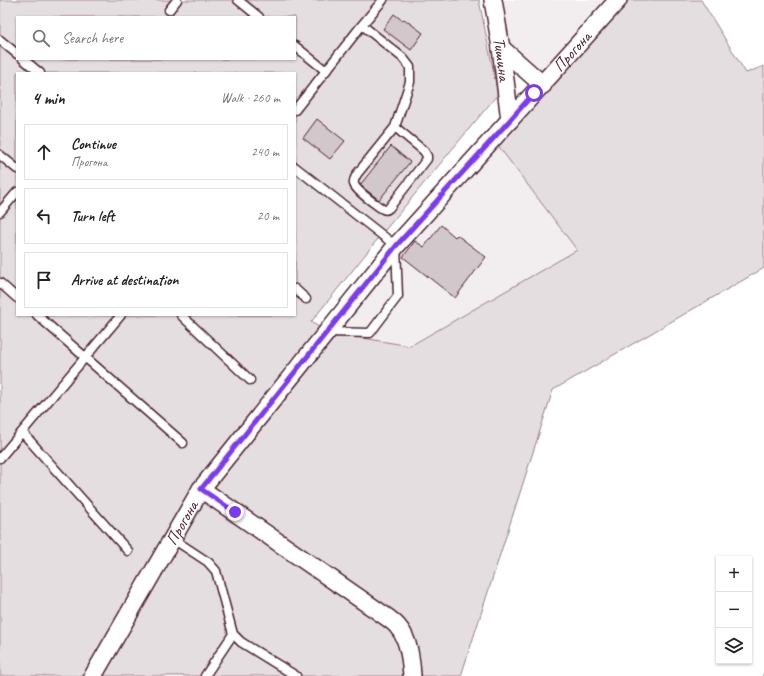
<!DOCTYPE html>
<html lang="en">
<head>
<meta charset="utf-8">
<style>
	body { margin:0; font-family:Caveat,sans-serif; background:#f2f2f2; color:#222 }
	.controls { position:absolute; right:12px; bottom:12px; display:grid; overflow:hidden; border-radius:0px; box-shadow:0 1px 3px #0004 }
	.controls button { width:36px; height:36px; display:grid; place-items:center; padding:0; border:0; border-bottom:1px solid #e0e0e0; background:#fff; color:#222; font:20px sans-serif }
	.stop { position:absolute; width:12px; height:12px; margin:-9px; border:3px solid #7c3aed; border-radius:50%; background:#fff }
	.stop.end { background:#7c3aed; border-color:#fff; box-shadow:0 1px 4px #0008 }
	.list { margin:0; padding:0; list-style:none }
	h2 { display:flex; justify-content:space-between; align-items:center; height:52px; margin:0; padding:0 16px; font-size:17px }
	h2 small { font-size:13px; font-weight:400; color:#767676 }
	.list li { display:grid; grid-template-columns:26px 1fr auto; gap:12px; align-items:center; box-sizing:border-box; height:56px; margin:0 8px 8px; padding:0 8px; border:1px solid #e0e0e0; border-radius:0px }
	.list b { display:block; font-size:15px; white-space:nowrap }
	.list p { margin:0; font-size:13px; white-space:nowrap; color:#767676 }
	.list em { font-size:13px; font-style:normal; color:#767676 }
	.icon { flex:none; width:22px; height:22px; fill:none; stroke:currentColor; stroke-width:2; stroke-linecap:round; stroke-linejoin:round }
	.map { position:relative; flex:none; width:764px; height:676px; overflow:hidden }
	.search { position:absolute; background:#fff; box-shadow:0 1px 3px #0004; left:16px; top:16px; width:280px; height:44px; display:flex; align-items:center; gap:10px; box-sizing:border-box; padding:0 14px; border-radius:0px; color:#767676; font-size:15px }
	.panel { position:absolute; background:#fff; box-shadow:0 1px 3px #0004; left:16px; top:72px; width:280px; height:244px; border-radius:0px }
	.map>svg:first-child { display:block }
	.built { fill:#f2eeef }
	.green { fill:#e5dee0; stroke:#987e86; fill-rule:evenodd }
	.building { fill:#d2c7cb; stroke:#4a1f2b }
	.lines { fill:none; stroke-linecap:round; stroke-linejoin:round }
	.lane-casing { stroke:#4a1f2b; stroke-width:11 }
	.street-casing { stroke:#4a1f2b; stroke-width:20 }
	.path { stroke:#4a1f2b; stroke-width:2.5; stroke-dasharray:1 3; stroke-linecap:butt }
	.lane { stroke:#fff; stroke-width:8 }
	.street { stroke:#fff; stroke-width:17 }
	.route { stroke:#7c3aed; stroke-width:5 }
	.labels { text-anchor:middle; stroke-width:3; stroke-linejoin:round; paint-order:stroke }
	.street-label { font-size:17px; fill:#4a1f2b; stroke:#fff }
</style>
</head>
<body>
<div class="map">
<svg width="764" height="676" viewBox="0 0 764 676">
	<rect width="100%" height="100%" fill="#fff"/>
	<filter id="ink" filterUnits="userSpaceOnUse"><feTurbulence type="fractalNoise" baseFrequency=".025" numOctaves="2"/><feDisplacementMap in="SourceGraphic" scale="8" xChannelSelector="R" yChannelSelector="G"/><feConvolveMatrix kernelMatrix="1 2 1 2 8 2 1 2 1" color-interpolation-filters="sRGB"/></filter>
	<g filter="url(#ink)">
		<path class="built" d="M493,0H618L543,85L501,48Z
			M493,139L577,250L410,346L327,332Z"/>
		<path class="green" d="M0,0H479L498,94L381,235L311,322L327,332L410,346L577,250L493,139L618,0H701L746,73L764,66V268L553,390L461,676H0ZM17,17H295V59H17ZM17,73H295V315H17Z"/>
		<path class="building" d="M394,14L403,21L404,19L423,33L411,50L383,29Z
			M317,119L345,141L330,159L303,138Z
			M391,146L410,162L379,200L360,185Z
			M441,225L455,237L457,235L486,257L455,298L403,257L415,241L424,247Z"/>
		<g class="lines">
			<g class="lane-casing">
				<path id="lane" d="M238,0L259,17
					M169,10L177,0
					M362,25L383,0
					M0,40L17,54
					M295,46L326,71
					M23,59L40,73
					M295,110L362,25L403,58L410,67V82L395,127L357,174C355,178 353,180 354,184C356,191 374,203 381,208C384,210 386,211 389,208L427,159V156L424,151L395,127
					M0,155L17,169
					M295,167L396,246L398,296L370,333L328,332
					M0,212L17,192
					M0,283L17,298
					M295,289L306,299
					M37,315L183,443
					M181,315L250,380
					M22,432L128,551
					M0,458L121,315
					M173,539L208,562L216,571L233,634L241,642L296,676
					M205,676L233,634"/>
			</g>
			<g class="street-casing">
				<g id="street">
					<path id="s1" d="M493,0L501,48L510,120"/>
					<path d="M501,48L543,85"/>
					<path d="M201,489L388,618C392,621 396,624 398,627C409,639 411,660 412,676"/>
					<path id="s2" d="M93,676L201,489L396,246L618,0"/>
				</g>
			</g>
			<path class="path" d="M763,676L764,675"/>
			<use href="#lane" class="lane"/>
			<use href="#street" class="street"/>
		</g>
	</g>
	<g class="lines" filter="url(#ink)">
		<path class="route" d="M235,512L201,489L396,246L510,120L534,93"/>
	</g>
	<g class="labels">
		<g class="street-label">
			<text dy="6" stroke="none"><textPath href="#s2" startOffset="790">Прогона</textPath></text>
			<text dy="6" stroke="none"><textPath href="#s1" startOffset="60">Тишина</textPath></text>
			<text dy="6" stroke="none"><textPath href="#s2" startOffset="177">Прогона</textPath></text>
		</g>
	</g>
</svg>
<div class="controls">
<button>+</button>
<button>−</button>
<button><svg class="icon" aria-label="layers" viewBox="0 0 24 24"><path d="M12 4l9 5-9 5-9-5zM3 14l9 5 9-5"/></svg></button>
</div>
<div class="stop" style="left:534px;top:93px"></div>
<div class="stop end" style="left:235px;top:512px"></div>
<div class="search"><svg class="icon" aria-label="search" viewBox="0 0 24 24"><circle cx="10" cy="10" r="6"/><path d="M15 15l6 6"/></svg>Search here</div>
<section class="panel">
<h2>4 min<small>Walk · 260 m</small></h2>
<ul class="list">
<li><svg class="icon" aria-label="ahead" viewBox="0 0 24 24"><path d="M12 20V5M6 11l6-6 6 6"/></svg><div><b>Continue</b><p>Прогона</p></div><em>240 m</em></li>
<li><svg class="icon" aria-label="left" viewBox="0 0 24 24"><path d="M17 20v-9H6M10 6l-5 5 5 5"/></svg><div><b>Turn left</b></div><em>20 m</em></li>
<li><svg class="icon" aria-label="arrive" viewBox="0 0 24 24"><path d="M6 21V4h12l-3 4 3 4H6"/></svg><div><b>Arrive at destination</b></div></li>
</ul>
</section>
</div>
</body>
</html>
